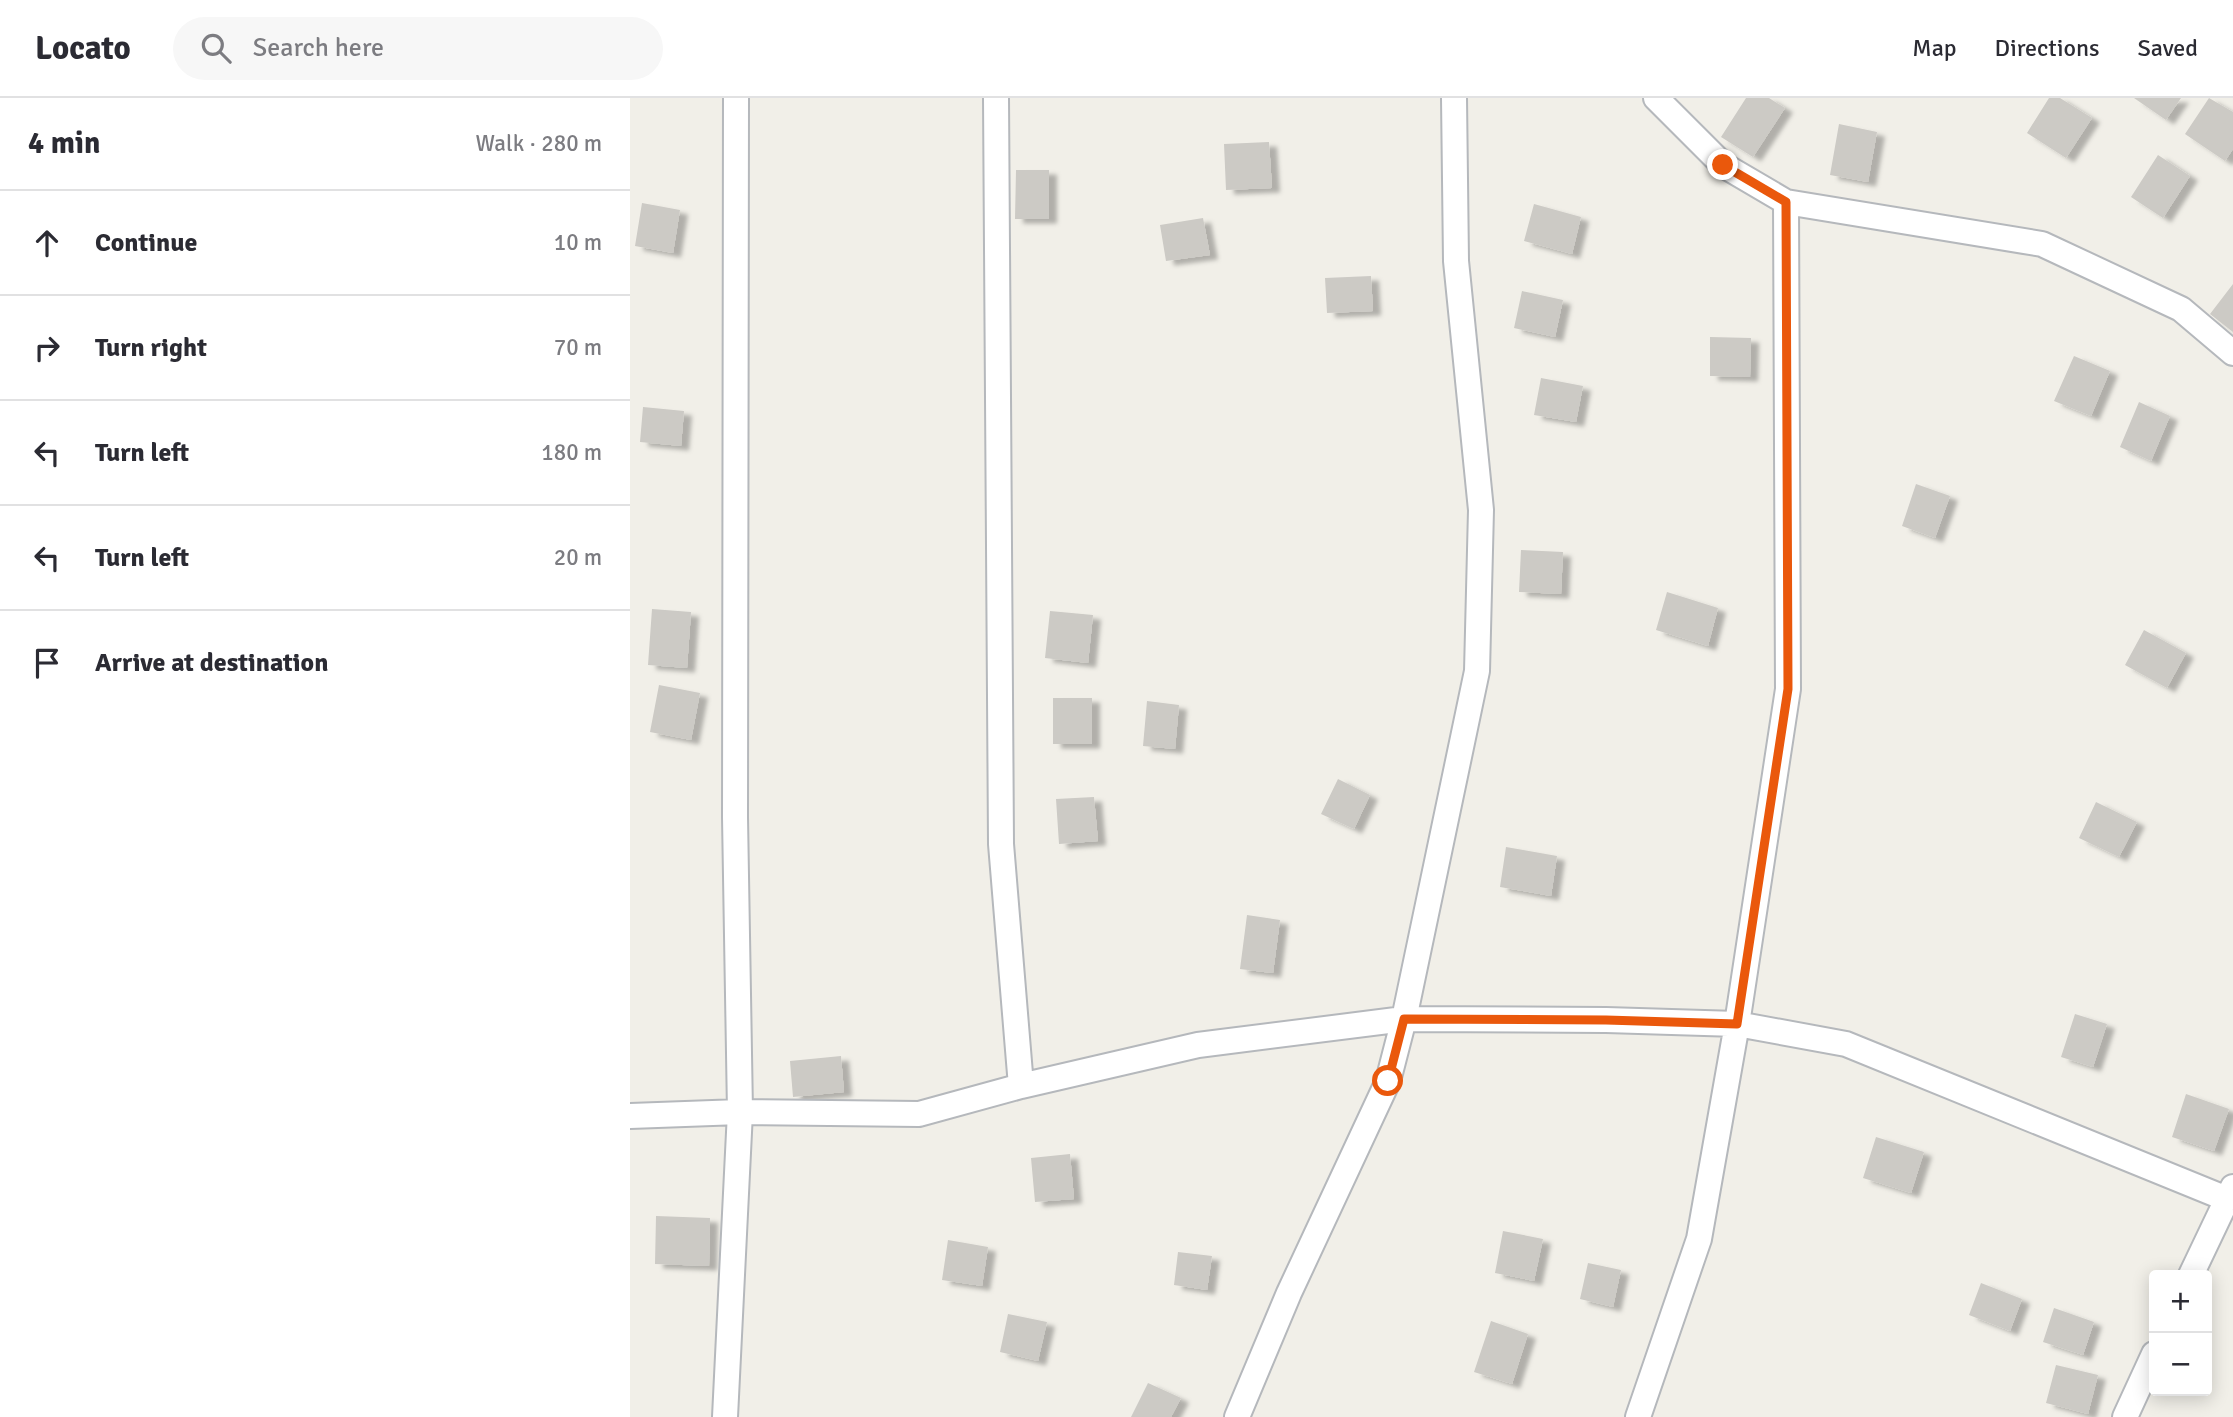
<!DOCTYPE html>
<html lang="en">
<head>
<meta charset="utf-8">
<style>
	body { margin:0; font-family:Signika,sans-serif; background:#f7f7f7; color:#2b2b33 }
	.controls { position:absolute; right:21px; bottom:21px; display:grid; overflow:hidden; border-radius:7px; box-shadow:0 4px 18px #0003 }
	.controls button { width:63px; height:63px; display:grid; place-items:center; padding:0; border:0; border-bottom:2px solid #e1e1e2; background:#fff; color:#2b2b33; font:35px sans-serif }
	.stop { position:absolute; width:21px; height:21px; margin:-16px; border:5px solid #ea580c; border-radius:50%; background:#fff }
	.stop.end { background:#ea580c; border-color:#fff; box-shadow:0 2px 7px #0008 }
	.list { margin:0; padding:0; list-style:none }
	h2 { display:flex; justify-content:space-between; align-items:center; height:91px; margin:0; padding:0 28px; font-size:30px }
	h2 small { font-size:23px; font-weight:400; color:#7c7c81 }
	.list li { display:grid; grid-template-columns:46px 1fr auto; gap:21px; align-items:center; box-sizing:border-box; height:105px; padding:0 28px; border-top:2px solid #e1e1e2 }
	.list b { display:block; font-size:26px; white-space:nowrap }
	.list em { font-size:23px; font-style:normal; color:#7c7c81 }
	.icon { flex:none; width:38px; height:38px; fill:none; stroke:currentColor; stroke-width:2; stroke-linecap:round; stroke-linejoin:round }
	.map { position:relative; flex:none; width:1603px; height:1319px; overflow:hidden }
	header { display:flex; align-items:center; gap:42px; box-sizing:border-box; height:98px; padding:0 35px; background:#fff; border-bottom:2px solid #e1e1e2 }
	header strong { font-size:33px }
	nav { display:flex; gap:38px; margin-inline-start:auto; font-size:24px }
	.search { width:490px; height:63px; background:#f7f7f7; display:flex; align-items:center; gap:18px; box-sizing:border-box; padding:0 24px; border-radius:38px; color:#7c7c81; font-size:26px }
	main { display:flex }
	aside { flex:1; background:#fff }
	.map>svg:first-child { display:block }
	.building { fill:#cccac5; filter:url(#shadow) }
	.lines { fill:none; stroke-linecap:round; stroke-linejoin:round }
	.street-casing { stroke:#b5b8bc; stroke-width:28 }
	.street { stroke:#fff; stroke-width:24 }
	.route { stroke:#ea580c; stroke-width:9 }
</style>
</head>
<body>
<header>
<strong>Locato</strong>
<div class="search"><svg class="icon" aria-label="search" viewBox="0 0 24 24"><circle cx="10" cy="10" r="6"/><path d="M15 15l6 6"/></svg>Search here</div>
<nav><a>Map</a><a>Directions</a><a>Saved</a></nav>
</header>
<main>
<aside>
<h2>4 min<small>Walk · 280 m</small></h2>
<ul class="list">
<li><svg class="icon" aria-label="ahead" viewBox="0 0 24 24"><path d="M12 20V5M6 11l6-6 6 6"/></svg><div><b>Continue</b></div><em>10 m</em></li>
<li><svg class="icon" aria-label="right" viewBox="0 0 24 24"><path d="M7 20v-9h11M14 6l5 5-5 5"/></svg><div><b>Turn right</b></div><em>70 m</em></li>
<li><svg class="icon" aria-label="left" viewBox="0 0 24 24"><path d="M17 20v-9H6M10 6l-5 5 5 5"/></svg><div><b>Turn left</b></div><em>180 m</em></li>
<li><svg class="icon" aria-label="left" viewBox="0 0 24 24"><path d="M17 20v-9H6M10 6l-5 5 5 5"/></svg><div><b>Turn left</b></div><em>20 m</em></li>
<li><svg class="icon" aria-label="arrive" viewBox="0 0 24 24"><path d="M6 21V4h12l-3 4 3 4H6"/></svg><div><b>Arrive at destination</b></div></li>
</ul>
</aside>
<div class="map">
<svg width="1603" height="1319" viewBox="0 0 1603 1319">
	<defs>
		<filter id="shadow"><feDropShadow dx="8" dy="4.5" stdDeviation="2" flood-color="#0004"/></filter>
	</defs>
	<rect width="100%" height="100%" fill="#f1efe8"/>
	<path class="building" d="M1116,0H1139L1155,10L1123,59L1091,39Z
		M1419,0H1430L1462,20L1436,60L1397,35Z
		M1504,0H1551L1536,22Z
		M1579,0L1603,14V51L1595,63L1555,36Z
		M1209,26L1247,34L1238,84L1200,77Z
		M639,44L642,90L596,92L594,46Z
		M1528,57L1560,78L1533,120L1501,99Z
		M386,72H419V121H385Z
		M12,105L50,112L43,155L5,148Z
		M904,106L951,119L942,156L894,143Z
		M573,120L580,157L536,163L530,127Z
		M741,178L743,213L697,215L695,180Z
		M1603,186V234L1580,216Z
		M892,193L933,202L925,239L884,230Z
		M1080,239L1121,240L1120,279L1080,278Z
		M1444,258L1480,273L1461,318L1424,303Z
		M911,280L953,288L946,324L904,317Z
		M1509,304L1540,318L1521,363L1490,349Z
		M13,309L54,313L51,348L10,344Z
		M1286,386L1320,398L1305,440L1272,428Z
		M891,452L933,454L931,496L889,494Z
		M1037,494L1088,510L1078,548L1026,532Z
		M22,511L61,514L57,570L18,567Z
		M420,513L463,517L458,565L415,560Z
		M1514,532L1556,555L1537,590L1495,567Z
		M29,587L70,595L61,642L20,634Z
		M423,600H462V646H423Z
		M517,603L549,607L545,651L513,648Z
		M708,681L740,697L724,731L691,716Z
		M464,699L468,743L429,746L426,701Z
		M1466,704L1507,724L1489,759L1449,740Z
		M876,749L927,758L921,798L870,789Z
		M617,817L650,822L643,875L610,871Z
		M1445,916L1477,926L1463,969L1431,959Z
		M211,958L214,994L163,999L160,963Z
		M1556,996L1599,1011L1584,1053L1542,1039Z
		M1246,1039L1294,1054L1281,1095L1233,1080Z
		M440,1056L444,1101L405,1104L401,1060Z
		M26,1118L80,1120L79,1168L25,1166Z
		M873,1133L913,1141L904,1183L865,1175Z
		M318,1142L358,1149L352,1188L312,1182Z
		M548,1154L582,1158L577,1192L544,1187Z
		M958,1165L991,1172L983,1209L950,1201Z
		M1351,1185L1392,1201L1380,1233L1339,1217Z
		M1424,1210L1464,1224L1453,1257L1413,1244Z
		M378,1216L417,1224L408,1263L370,1254Z
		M861,1223L898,1236L882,1286L844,1274Z
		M1426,1267L1468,1277L1458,1316L1416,1305Z
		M518,1285L551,1300L541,1319H501Z"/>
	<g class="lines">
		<g class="street-casing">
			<path id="street" d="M366,0L371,746L391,988
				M1026,0L1093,67L1156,104L1412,146L1551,211L1603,255
				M0,1018L110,1014L289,1016L391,988L568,947L774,921L976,922L1107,926L1216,946L1597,1101
				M1561,1177L1603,1089
				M95,1319L110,1014L105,719L106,0
				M607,1319L659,1195L758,983L774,921L847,573L851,412L826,163L824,0
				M1008,1319L1069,1141L1107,926L1158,591L1156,104
				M1495,1319L1524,1256"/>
		</g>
		<use href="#street" class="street"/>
	</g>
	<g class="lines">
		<path class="route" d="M758,983L774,921L976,922L1107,926L1158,591L1156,104L1093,67"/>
	</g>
</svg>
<div class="controls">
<button>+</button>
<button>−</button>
</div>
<div class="stop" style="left:758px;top:983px"></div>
<div class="stop end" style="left:1093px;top:67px"></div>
</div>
</main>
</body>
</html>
